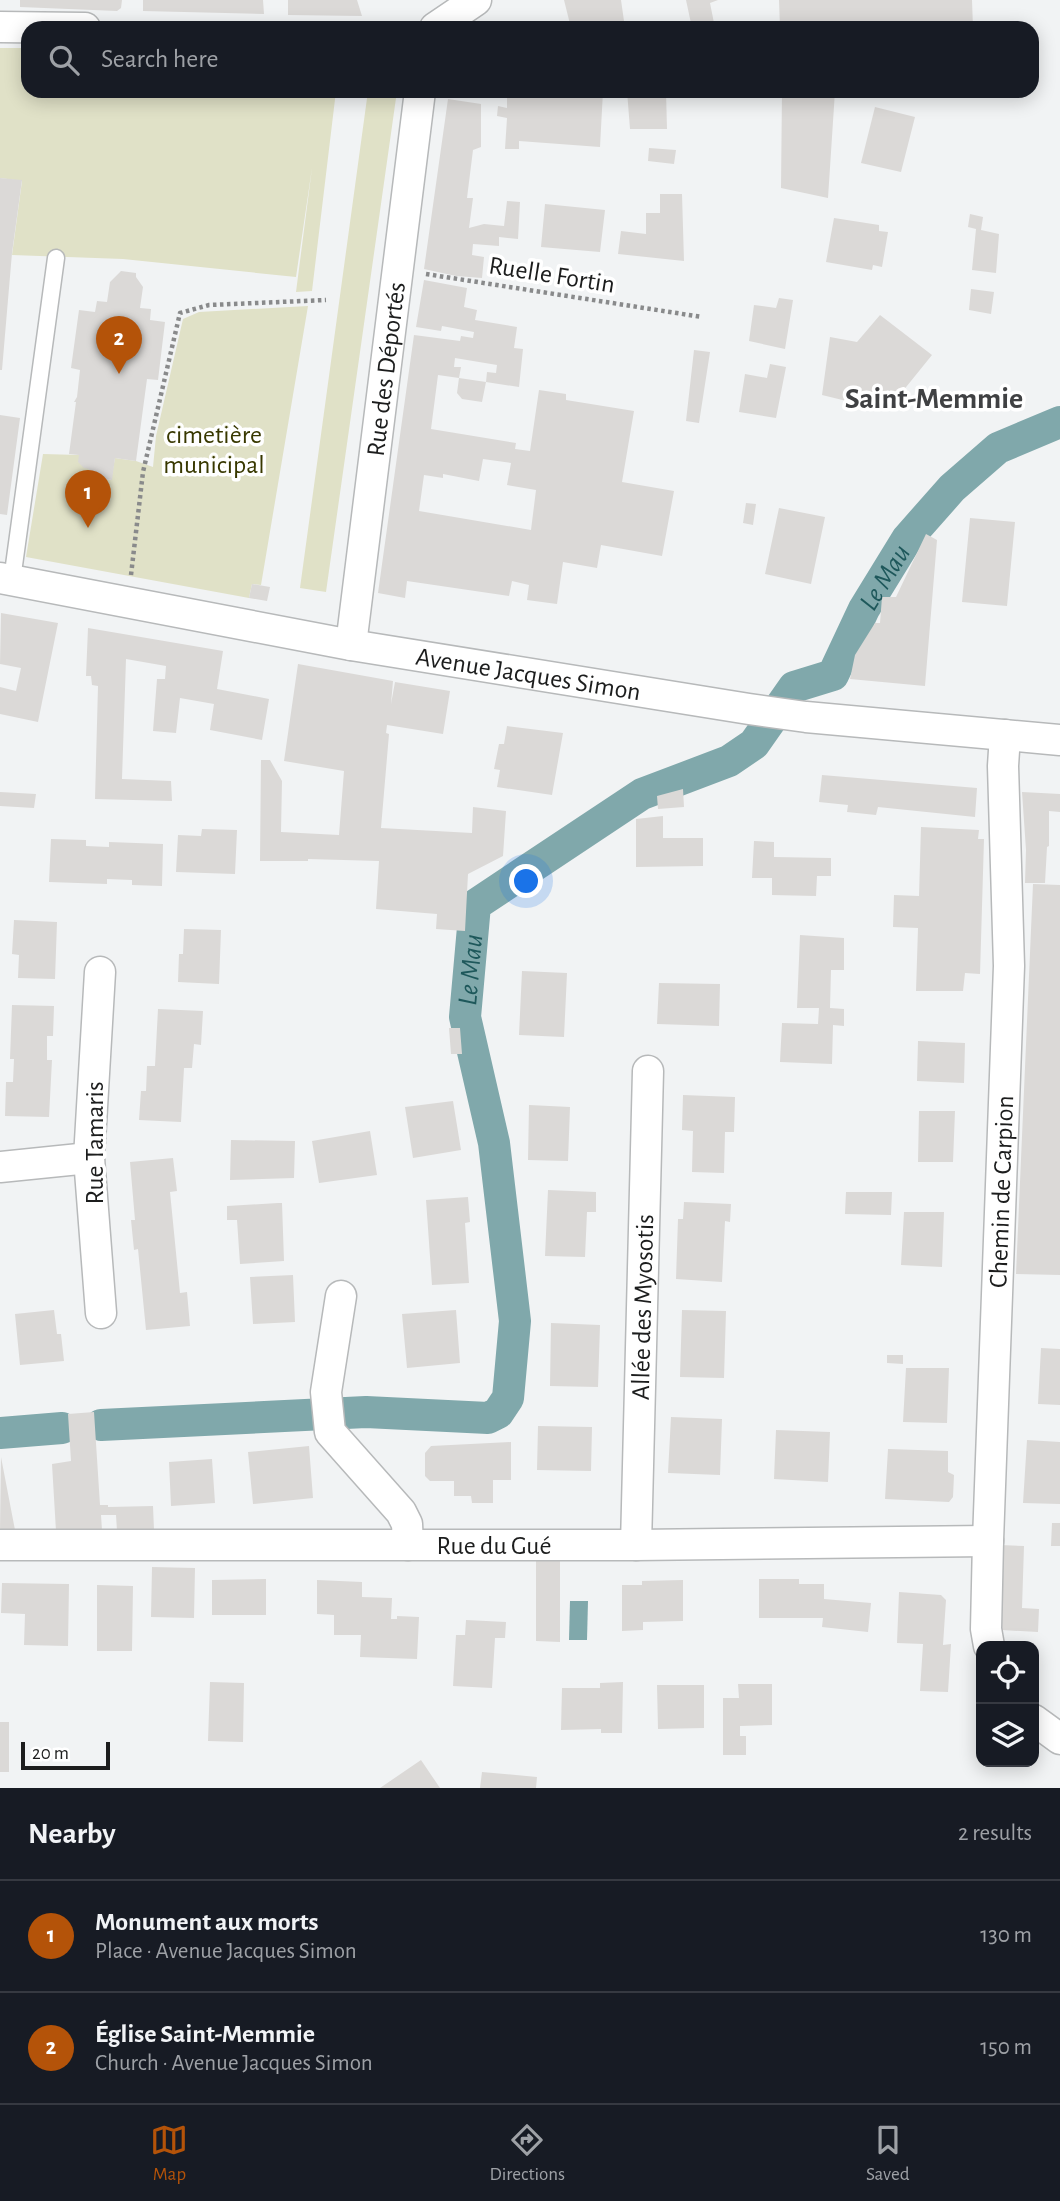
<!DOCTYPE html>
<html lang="en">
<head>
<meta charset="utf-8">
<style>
	body { margin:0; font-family:"Alegreya Sans",sans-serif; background:#242831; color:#f1f3f6 }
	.controls { position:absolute; right:21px; bottom:21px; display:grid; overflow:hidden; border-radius:14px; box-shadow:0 4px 18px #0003 }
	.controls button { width:63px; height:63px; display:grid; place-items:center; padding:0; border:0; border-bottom:2px solid #363941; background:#171b24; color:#f1f3f6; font:35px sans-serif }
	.scale { position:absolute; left:21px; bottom:18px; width:89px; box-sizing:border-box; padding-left:7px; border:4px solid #1c1d1d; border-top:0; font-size:19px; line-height:24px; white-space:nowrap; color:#1c1d1d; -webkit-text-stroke:5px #fff; paint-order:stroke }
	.you { position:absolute; left:527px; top:882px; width:24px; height:24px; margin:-18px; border:5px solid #fff; border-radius:50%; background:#1a73e8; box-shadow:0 0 0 10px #1a73e833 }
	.badge { display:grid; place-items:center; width:46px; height:46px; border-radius:50%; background:#b45309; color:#fff; font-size:23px; font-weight:700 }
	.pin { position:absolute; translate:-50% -58px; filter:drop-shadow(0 2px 4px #0008) }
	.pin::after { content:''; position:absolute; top:37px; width:24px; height:21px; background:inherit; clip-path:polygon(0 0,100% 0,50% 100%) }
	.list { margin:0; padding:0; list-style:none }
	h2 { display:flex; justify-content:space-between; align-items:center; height:91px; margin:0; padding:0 28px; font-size:30px }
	h2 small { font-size:23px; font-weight:400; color:#9ea1a6 }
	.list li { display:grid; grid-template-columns:46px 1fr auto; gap:21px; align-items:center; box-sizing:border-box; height:112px; padding:0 28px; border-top:2px solid #363941 }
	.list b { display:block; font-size:26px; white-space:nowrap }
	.list p { margin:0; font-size:23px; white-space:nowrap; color:#9ea1a6 }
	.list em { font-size:23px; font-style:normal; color:#9ea1a6 }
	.icon { flex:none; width:38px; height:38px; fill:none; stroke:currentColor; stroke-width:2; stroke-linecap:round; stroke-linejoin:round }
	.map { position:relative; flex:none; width:1060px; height:1788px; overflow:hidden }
	.search { position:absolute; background:#171b24; box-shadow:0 4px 18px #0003; left:21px; right:21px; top:21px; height:77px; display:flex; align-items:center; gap:18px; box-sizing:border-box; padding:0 24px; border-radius:21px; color:#9ea1a6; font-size:26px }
	.sheet { height:315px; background:#171b24 }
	nav { display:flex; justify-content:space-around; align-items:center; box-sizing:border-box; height:98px; border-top:2px solid #363941; background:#171b24; font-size:19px; color:#9ea1a6 }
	nav a { display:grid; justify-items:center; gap:4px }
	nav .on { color:#b45309 }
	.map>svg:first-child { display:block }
	.green { fill:#e0e1c7 }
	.water { fill:#80a8ab }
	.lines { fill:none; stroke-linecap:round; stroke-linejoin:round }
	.canal { stroke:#80a8ab; stroke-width:32 }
	.building { fill:#dbd9d7; fill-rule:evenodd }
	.lane-casing { stroke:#b7b9ba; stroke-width:19 }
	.street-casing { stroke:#b7b9ba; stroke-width:33 }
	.path { stroke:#898a8b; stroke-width:4.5; stroke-dasharray:3.5 3.5; stroke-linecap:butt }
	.lane { stroke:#fff; stroke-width:16 }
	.street { stroke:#fff; stroke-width:30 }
	.labels { text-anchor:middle; stroke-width:7; stroke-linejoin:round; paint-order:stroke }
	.street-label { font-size:26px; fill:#1c1d1d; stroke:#fff }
	.park-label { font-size:26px; fill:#383800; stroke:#fff }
	.water-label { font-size:28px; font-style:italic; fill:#1e585b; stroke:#fff }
	.quarter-label { font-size:30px; font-weight:bold; fill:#404143; stroke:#fff }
</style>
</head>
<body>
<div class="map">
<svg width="1060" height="1788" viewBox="0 0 1060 1788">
	<rect width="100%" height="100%" fill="#f1f3f4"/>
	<path class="green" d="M0,48H28V91H336L312,291L296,292L312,168L296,277L123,259L12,255L22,181L0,178Z
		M368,91H397L326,592L300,588Z
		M308,306L261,585L252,584L249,598L26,557L43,454L79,455L89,469L88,477L111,480L115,458L136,461L153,467L156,436L183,319L199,312Z"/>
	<path class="water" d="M570,1601H588L587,1640H569Z"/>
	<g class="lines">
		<g class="canal">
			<path id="s1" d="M101,1425L366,1412L488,1418L498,1413L508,1398L515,1321L494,1143L465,1017L475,905L642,794L729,761L754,744L794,687L833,675L864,609L907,539L952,488L998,448L1060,422"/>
			<path d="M0,1433L62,1428"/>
		</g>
	</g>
	<path class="building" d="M20,0H122L121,8L117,11L20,7Z
		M143,0H263L264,14L143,11Z
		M288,0H357L362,16L288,15Z
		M564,0H621L625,28H571Z
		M686,0H718L710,3L715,28H692Z
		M779,0H972L973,28H780Z
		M507,91H603L600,147L519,141V149H505L507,118L497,116L498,106L507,108Z
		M627,91H666L667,129H630Z
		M782,91H835L828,198L781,188Z
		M448,99L481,104V147L473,150L467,198H473L469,228L484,224L504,226L507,201L520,202L518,239L499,237V246L473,244L472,255L484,257L482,278L456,276L424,269Z
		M875,107L915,117L901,172L861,163Z
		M649,148L676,150L674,164L648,161Z
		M0,178L22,180L12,253L2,370H0Z
		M660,194H682L684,261L618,254L621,231L646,234V213H660Z
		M545,204L605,210L600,252L541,247Z
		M970,214L983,217L981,230L999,234L996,273L972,270L976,229L968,227Z
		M834,218L879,225V231L888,232L882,267L873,265L872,270L826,262Z
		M121,271L136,273V277L143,287L140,308L151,309L150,320L165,322L158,380L147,379L136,461L115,458L112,480L88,477L89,469L84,468L78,462L79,455L69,454L76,402H74L77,397L80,370L71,368L79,310L95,312L97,301L107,302L110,282Z
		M424,280L467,288L464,307L477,310L475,320L517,327L514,348L523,349L519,387L486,382L482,402L462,399L457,393L459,378L486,382L487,372L496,373L497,365L455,358L454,367H461L459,378L438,375L431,429L516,443L515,449L530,451L539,390L566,394V400L634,411L622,482L674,491L662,556L601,545L597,568L563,562L557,604L527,600L529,585L512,581L509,596L407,581L405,598L378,593L414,335L460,341L461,336L473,338L474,332L442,326L441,331L416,327ZM483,459L511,463L507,485L536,490L531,530L419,511L424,475L443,478V474L479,481Z
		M971,289L994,292L991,314L969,310Z
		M779,298L793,300L785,349L749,341L754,305L776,308Z
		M880,315L932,355L894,402L863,405L822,395L830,337L857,342Z
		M694,350L710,352L699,423L686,421Z
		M770,364L786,367L776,418L739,412L745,374L767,378Z
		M0,415L20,418L7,515L0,514Z
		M746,503L756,504L753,525L743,523Z
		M779,508L825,517L811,584L765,574Z
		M970,518L1015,522L1007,606L962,602Z
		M926,534L937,540L925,686L850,679L855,655L875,623H880L882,597H896Z
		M252,584L270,587L267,601L249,598Z
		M1,613L58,623L38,722L0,714V687L16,691L21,668L0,664Z
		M88,628L223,651L217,689L269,699L262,740L210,730L214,704L180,698L176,733L153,731L157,679H165L166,666L126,659L122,779L171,781L172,801L95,799L98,686L92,685L91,676H86Z
		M298,664L393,681L391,704L395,682L450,691L443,734L387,725L386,733L389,734L381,828L472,833L473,807L506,811L503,856L468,874L465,931L436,929L437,914L376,909L379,861L308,859V861H260L261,760H270L282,781L281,832L339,835L344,771L284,761Z
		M507,726L563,733L552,795L497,787L500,770L494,769L499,744H504Z
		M822,775L977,788L975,817L878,807L876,815L847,812L848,805L819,802Z
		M683,789L684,807L658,809L657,796Z
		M0,792L36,794L34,808L0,806Z
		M1022,792L1060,794V812L1049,811V846L1047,847L1045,883H1025L1026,850Z
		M663,816V838H703V866L636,867V819Z
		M921,827L979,830L978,839H984L980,974L965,973L963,991H916L918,928L893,927L894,895L919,896Z
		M202,829L237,830L235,874L176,872L178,835L201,836Z
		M51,839L86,840V846L109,847V842L163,844L162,886L132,885V880L107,879V884L49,882Z
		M754,841L774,842V857L831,858V876H817L816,896L772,895V878H752Z
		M1033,884L1060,885V1275L1016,1274Z
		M14,920L57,922L55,979L18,978L19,955L12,954Z
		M184,929L221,930L219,984L178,982L179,954H183Z
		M800,935L844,938V970H831L830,1008L844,1009V1026L833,1025L832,1064L780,1062L782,1023L818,1024L819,1008H797Z
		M522,971L567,973L564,1037L519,1035Z
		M659,983L720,984L719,1026L657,1024Z
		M12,1005L54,1006L53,1036H47V1060H52L49,1117L5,1116L6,1082H13L14,1059H10Z
		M158,1009L203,1011L201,1045L194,1044L192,1068H184L181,1122L139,1120L141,1091H146L147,1066H155Z
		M449,1028H460L462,1054H451Z
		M918,1041L965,1043L964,1083L917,1081Z
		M683,1095L735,1097L734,1132H725L724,1173L692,1172L693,1131L682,1130Z
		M453,1101L461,1150L413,1158L405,1107Z
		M529,1105L570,1107L568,1161L528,1160Z
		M919,1111H955L953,1162H918Z
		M370,1131L377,1175L319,1183L312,1141Z
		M231,1140L295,1141L294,1178L230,1180Z
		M173,1158L177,1191L170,1192L180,1293L187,1292L190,1326L146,1330L138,1249L134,1250L131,1220H135L130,1162Z
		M548,1190L596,1192V1212H587L585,1257L545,1256Z
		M846,1192H892L891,1215L845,1214Z
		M468,1197L470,1222L465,1223L469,1283L432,1285L426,1200Z
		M684,1202L731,1204L730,1222L725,1221L722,1282L676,1279L678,1219H683Z
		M278,1203H282L284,1261L240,1264L237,1220H227V1206Z
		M904,1212H944L942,1267L901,1265Z
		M293,1275L295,1322L253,1324L250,1277Z
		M54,1310L57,1334H61L64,1361L20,1365L15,1314Z
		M456,1310L460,1363L407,1368L402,1314Z
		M682,1310L726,1311L724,1378L680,1377Z
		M551,1323L600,1325L598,1387L550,1386Z
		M1041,1348L1060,1349V1405L1038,1404Z
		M887,1355H903V1364L887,1363Z
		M906,1368H949L947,1423L903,1422Z
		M94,1412L100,1505H108V1507L153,1506L154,1530L117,1531L116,1515H101L102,1530L56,1531L52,1464L71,1461L68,1414Z
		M671,1417L722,1419L720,1475L668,1473Z
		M538,1426L592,1427L591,1471L537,1470Z
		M776,1430L830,1432L828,1482L774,1479Z
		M1027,1440L1060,1442V1504L1023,1503Z
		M511,1442V1480H493V1503H472L471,1496H454V1481H430L425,1476V1453L431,1446Z
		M309,1446L313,1498L253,1504L248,1452Z
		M888,1449L948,1451V1472L954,1475L953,1497L949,1502L885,1499Z
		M1,1457L15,1530L0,1531Z
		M212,1459L215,1503L171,1506L169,1462Z
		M1052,1523H1060V1546H1051Z
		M1000,1545L1024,1546L1022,1608L1039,1609L1038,1632L1001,1630Z
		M536,1558H560V1642L536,1641Z
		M152,1567L195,1568L194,1618L151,1617Z
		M266,1579V1615H212V1580Z
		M759,1579H799V1584H824V1599L871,1603L868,1632L822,1627L823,1618H759Z
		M317,1580L362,1582V1597L392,1598L391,1619H397V1616L419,1617L417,1659L360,1657L361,1635H334V1615L317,1614Z
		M683,1580V1621L643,1622V1630L622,1631V1585H642V1581Z
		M2,1583L69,1584L68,1646L24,1645L25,1614L1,1613Z
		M97,1585L133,1586L132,1651H97Z
		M899,1592L941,1595L946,1600L943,1645L951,1644L948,1692L920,1691L923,1644L897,1643Z
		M466,1620L506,1622L505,1638H495L492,1688L453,1686L456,1635H465Z
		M210,1682L244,1683L243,1742L208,1741Z
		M623,1682L622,1733H601V1729L561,1730L562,1688H600V1683Z
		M738,1684H772V1725L740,1726V1736H746V1755H723V1698H739Z
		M657,1685H704V1728L658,1729Z
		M0,1722H9V1772H0Z
		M421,1760L440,1788H380Z
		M482,1772L537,1777L536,1788H480Z"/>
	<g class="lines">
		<g class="lane-casing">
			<path id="lane" d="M12,580L56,258"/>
		</g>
		<g class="street-casing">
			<g id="street">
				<path d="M0,27L85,28"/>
				<path d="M435,28L476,0"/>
				<path id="s2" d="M0,578L351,645L749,709L806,717L1060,740"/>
				<path id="s3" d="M351,645L420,91"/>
				<path d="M100,972L89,1158L101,1313"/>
				<path d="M0,1167L89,1158"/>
				<path d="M341,1296L326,1392L330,1432L401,1512L407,1524L408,1545"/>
				<path id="s4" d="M0,1545H636L988,1541"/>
				<path id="s5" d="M636,1545L648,1071"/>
				<path id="s6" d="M989,1646L986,1629L988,1541L1009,966L1003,766L1005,735"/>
				<path d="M1034,1720L1060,1739"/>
			</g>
		</g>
		<path class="path" d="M426,274L702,317
			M131,575L143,472L180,313L209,305L326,300"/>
		<use href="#lane" class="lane"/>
		<use href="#street" class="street"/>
	</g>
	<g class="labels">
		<g class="street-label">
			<text transform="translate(552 274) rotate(9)" y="9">Ruelle Fortin</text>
			<text dy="9" stroke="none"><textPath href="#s3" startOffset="278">Rue des Déportés</textPath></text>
			<text dy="9" stroke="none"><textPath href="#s2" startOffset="537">Avenue Jacques Simon</textPath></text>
			<text transform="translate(94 1143) rotate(-90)" y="9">Rue Tamaris</text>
			<text dy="9" stroke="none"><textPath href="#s6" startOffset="455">Chemin de Carpion</textPath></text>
			<text dy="9" stroke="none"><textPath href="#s5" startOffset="238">Allée des Myosotis</textPath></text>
			<text dy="9" stroke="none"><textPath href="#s4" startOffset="494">Rue du Gué</textPath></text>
		</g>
		<g class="park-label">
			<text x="214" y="443">cimetière<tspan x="214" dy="30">municipal</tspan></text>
		</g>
		<g class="water-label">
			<text dy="10" stroke="none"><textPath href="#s1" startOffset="1460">Le Mau</textPath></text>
			<text dy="10" stroke="none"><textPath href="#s1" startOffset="850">Le Mau</textPath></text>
		</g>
		<g class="quarter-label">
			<text x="934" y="408">Saint-Memmie</text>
		</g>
	</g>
</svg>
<div class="controls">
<button><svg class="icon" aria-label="locate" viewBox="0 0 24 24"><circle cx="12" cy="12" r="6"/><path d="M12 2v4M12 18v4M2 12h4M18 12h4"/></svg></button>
<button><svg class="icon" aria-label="layers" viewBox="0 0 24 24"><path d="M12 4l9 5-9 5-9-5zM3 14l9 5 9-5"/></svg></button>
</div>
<div class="scale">20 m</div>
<div class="you"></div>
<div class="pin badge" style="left:88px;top:528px">1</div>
<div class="pin badge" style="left:119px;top:374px">2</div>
<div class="search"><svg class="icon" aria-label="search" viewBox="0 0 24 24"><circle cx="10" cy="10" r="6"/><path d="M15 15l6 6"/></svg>Search here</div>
</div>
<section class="sheet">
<h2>Nearby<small>2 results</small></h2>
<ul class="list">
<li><span class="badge">1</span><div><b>Monument aux morts</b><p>Place · Avenue Jacques Simon</p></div><em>130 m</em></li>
<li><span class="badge">2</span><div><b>Église Saint-Memmie</b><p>Church · Avenue Jacques Simon</p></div><em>150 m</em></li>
</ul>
</section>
<nav>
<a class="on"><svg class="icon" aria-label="map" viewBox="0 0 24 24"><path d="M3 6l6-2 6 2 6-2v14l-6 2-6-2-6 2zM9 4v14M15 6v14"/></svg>Map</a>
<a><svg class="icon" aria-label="directions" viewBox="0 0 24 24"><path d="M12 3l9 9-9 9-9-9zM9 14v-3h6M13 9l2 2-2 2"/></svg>Directions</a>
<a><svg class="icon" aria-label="saved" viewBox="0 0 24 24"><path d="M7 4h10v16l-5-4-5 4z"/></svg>Saved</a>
</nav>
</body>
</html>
